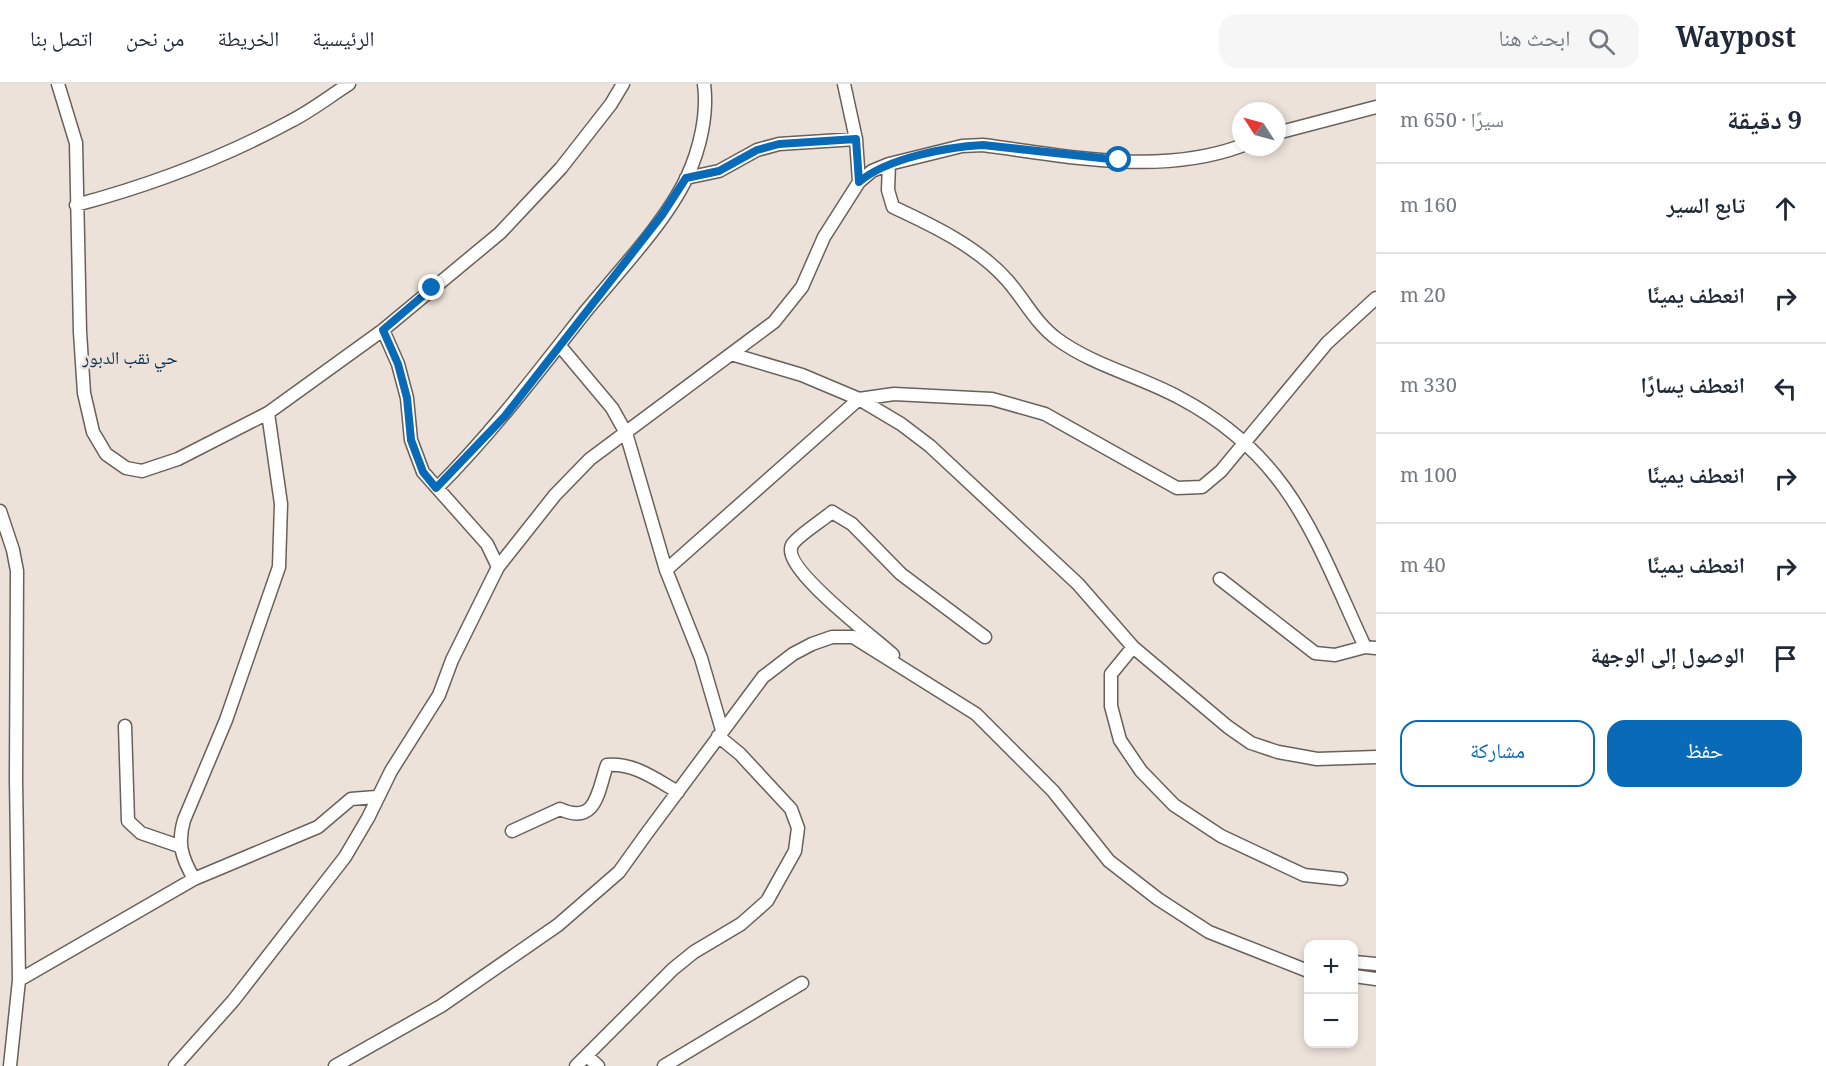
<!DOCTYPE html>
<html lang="ar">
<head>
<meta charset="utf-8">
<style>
	body { margin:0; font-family:Georgia,"Noto Naskh Arabic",serif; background:#f6f6f7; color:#1f2937; direction:rtl }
	.controls { position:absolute; right:18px; bottom:18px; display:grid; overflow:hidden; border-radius:12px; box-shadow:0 3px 9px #0003 }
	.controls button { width:54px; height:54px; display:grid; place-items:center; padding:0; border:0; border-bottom:2px solid #e0e1e3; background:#fff; color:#1f2937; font:30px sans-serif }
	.compass { position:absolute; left:1232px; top:18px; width:54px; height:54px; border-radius:50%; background:#fff; box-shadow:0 3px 9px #0003; rotate:306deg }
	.stop { position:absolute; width:18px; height:18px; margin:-14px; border:4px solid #096bb7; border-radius:50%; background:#fff }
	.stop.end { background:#096bb7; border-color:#fff; box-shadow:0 2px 6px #0008 }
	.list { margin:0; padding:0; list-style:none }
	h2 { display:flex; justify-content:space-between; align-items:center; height:78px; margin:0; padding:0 24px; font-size:26px }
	h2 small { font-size:20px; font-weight:400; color:#747a83 }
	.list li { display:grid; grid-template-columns:39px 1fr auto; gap:18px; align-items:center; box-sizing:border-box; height:90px; padding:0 24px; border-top:2px solid #e0e1e3 }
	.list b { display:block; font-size:22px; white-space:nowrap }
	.list em { font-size:20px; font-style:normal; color:#747a83 }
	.actions { display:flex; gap:12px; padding:18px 24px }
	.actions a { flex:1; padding:14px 0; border:2px solid #096bb7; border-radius:18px; text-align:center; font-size:21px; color:#096bb7 }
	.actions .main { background:#096bb7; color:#fff }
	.icon { flex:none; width:33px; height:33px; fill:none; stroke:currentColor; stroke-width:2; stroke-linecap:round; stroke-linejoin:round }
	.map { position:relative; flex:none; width:1376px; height:982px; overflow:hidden; direction:ltr }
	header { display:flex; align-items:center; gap:36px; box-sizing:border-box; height:84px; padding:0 30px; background:#fff; border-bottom:2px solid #e0e1e3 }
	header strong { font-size:28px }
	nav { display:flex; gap:33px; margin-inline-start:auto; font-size:21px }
	.search { width:420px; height:54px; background:#f6f6f7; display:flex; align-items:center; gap:15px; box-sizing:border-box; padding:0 21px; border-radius:18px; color:#747a83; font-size:22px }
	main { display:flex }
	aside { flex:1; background:#fff }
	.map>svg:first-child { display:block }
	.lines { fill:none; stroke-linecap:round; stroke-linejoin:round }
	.minor-casing { stroke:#696159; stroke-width:15 }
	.minor { stroke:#fff; stroke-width:12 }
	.route { stroke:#096bb7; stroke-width:8 }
	.labels { text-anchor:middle; stroke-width:5; stroke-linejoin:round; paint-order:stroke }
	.neighbourhood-label { font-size:18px; fill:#053055; stroke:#ece2d9 }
</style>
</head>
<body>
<header>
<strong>Waypost</strong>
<div class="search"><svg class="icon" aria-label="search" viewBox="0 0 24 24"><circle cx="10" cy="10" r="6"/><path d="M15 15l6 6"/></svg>ابحث هنا</div>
<nav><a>الرئيسية</a><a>الخريطة</a><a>من نحن</a><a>اتصل بنا</a></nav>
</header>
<main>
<aside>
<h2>9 دقيقة<small>سيرًا · 650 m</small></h2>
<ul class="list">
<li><svg class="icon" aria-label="ahead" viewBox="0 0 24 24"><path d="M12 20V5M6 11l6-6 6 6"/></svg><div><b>تابع السير</b></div><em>160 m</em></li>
<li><svg class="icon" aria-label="right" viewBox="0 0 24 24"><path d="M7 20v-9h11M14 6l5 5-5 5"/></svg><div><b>انعطف يمينًا</b></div><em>20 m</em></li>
<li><svg class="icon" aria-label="left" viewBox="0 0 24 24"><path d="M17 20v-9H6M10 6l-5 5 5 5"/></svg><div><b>انعطف يسارًا</b></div><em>330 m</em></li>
<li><svg class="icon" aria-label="right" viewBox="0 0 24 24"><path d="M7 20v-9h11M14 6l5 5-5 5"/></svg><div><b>انعطف يمينًا</b></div><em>100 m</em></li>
<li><svg class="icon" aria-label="right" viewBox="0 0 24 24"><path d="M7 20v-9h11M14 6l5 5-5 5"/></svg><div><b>انعطف يمينًا</b></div><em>40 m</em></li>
<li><svg class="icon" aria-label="arrive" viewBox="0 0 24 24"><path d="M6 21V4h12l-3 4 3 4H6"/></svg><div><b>الوصول إلى الوجهة</b></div></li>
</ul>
<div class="actions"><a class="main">حفظ</a><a>مشاركة</a></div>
</aside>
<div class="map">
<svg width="1376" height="982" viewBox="0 0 1376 982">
	<rect width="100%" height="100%" fill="#ece2d9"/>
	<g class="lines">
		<g class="minor-casing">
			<path id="minor" d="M58,0L76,59L80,248L84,309L93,348L106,370L126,384L142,387L178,375L268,329L383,246L500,149L561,84L611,20L623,0
				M844,0L856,55L859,98
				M1277,49L1376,23
				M889,80L962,62L983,61C1067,72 1159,92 1241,62
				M686,94L719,87L757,66L779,60L856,55
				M76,121C151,101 223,74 291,37C311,27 330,12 349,0
				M383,246L398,280L407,314L411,356L423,388L487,460L498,483
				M560,262L612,324L626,349L666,486L701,574L722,646
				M731,270L802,291L859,315L901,340L930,362L1078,500L1133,563L1228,643L1251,659L1278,668L1317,675L1376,673
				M268,329L281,420L279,483L226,636L184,736C177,760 182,774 194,795L318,743L351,715L376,713
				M437,404C492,349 538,288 586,227C618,188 666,138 687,93C700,65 708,30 704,0
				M0,427L13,466L17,487L16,695L19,896L10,982
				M666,486L859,315L894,310L992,315L1045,330L1177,404L1202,403L1221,387L1327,259L1376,214
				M1220,495L1315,569L1335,571L1365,563
				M1133,563L1111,590V622L1120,656L1141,687L1174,721L1221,752L1304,791L1341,795
				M893,571C875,554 780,484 792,461C797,452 823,436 832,428L852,440L901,490L985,553
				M125,642L128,737L141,749L179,762
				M512,747L560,725C597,742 598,706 607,681C635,679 655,695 678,708
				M1354,878L1376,880
				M1354,892L1376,895
				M19,896L194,795
				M587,972L598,982
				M175,982L233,917L345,773L368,734L391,687L439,611L452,576L498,483L555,411L590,375L774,238L802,203L824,153L859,98L872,87L889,80L888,106L893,123C932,141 978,163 1007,196C1024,215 1036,240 1057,255C1094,282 1140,292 1180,314C1291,373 1315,455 1365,563L1376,564
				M335,982L441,922L558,841L619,788L647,749L763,593L793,570L812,560L832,553H853L976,630L1053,707L1109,777L1158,815L1209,848L1308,887
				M576,982L673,885L694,868L741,840L767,817L795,767L798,744L791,725L740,670L718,652
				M664,982L802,899"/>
		</g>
		<use href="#minor" class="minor"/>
	</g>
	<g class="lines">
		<path class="route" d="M432,204L383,246L398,280L407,314L411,356L423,388L436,404L505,332L662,131L686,94L719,87L757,66L779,60L856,55L859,98C887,74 947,63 983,61L1119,76"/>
	</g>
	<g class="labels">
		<g class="neighbourhood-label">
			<text x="130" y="280">حي نقب الدبور</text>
		</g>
	</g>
</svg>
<div class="controls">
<button>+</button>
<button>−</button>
</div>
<svg class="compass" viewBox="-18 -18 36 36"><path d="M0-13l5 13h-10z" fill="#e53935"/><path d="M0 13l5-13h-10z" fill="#747a83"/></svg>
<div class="stop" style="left:1119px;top:76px"></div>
<div class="stop end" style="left:432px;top:204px"></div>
</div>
</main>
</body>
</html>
